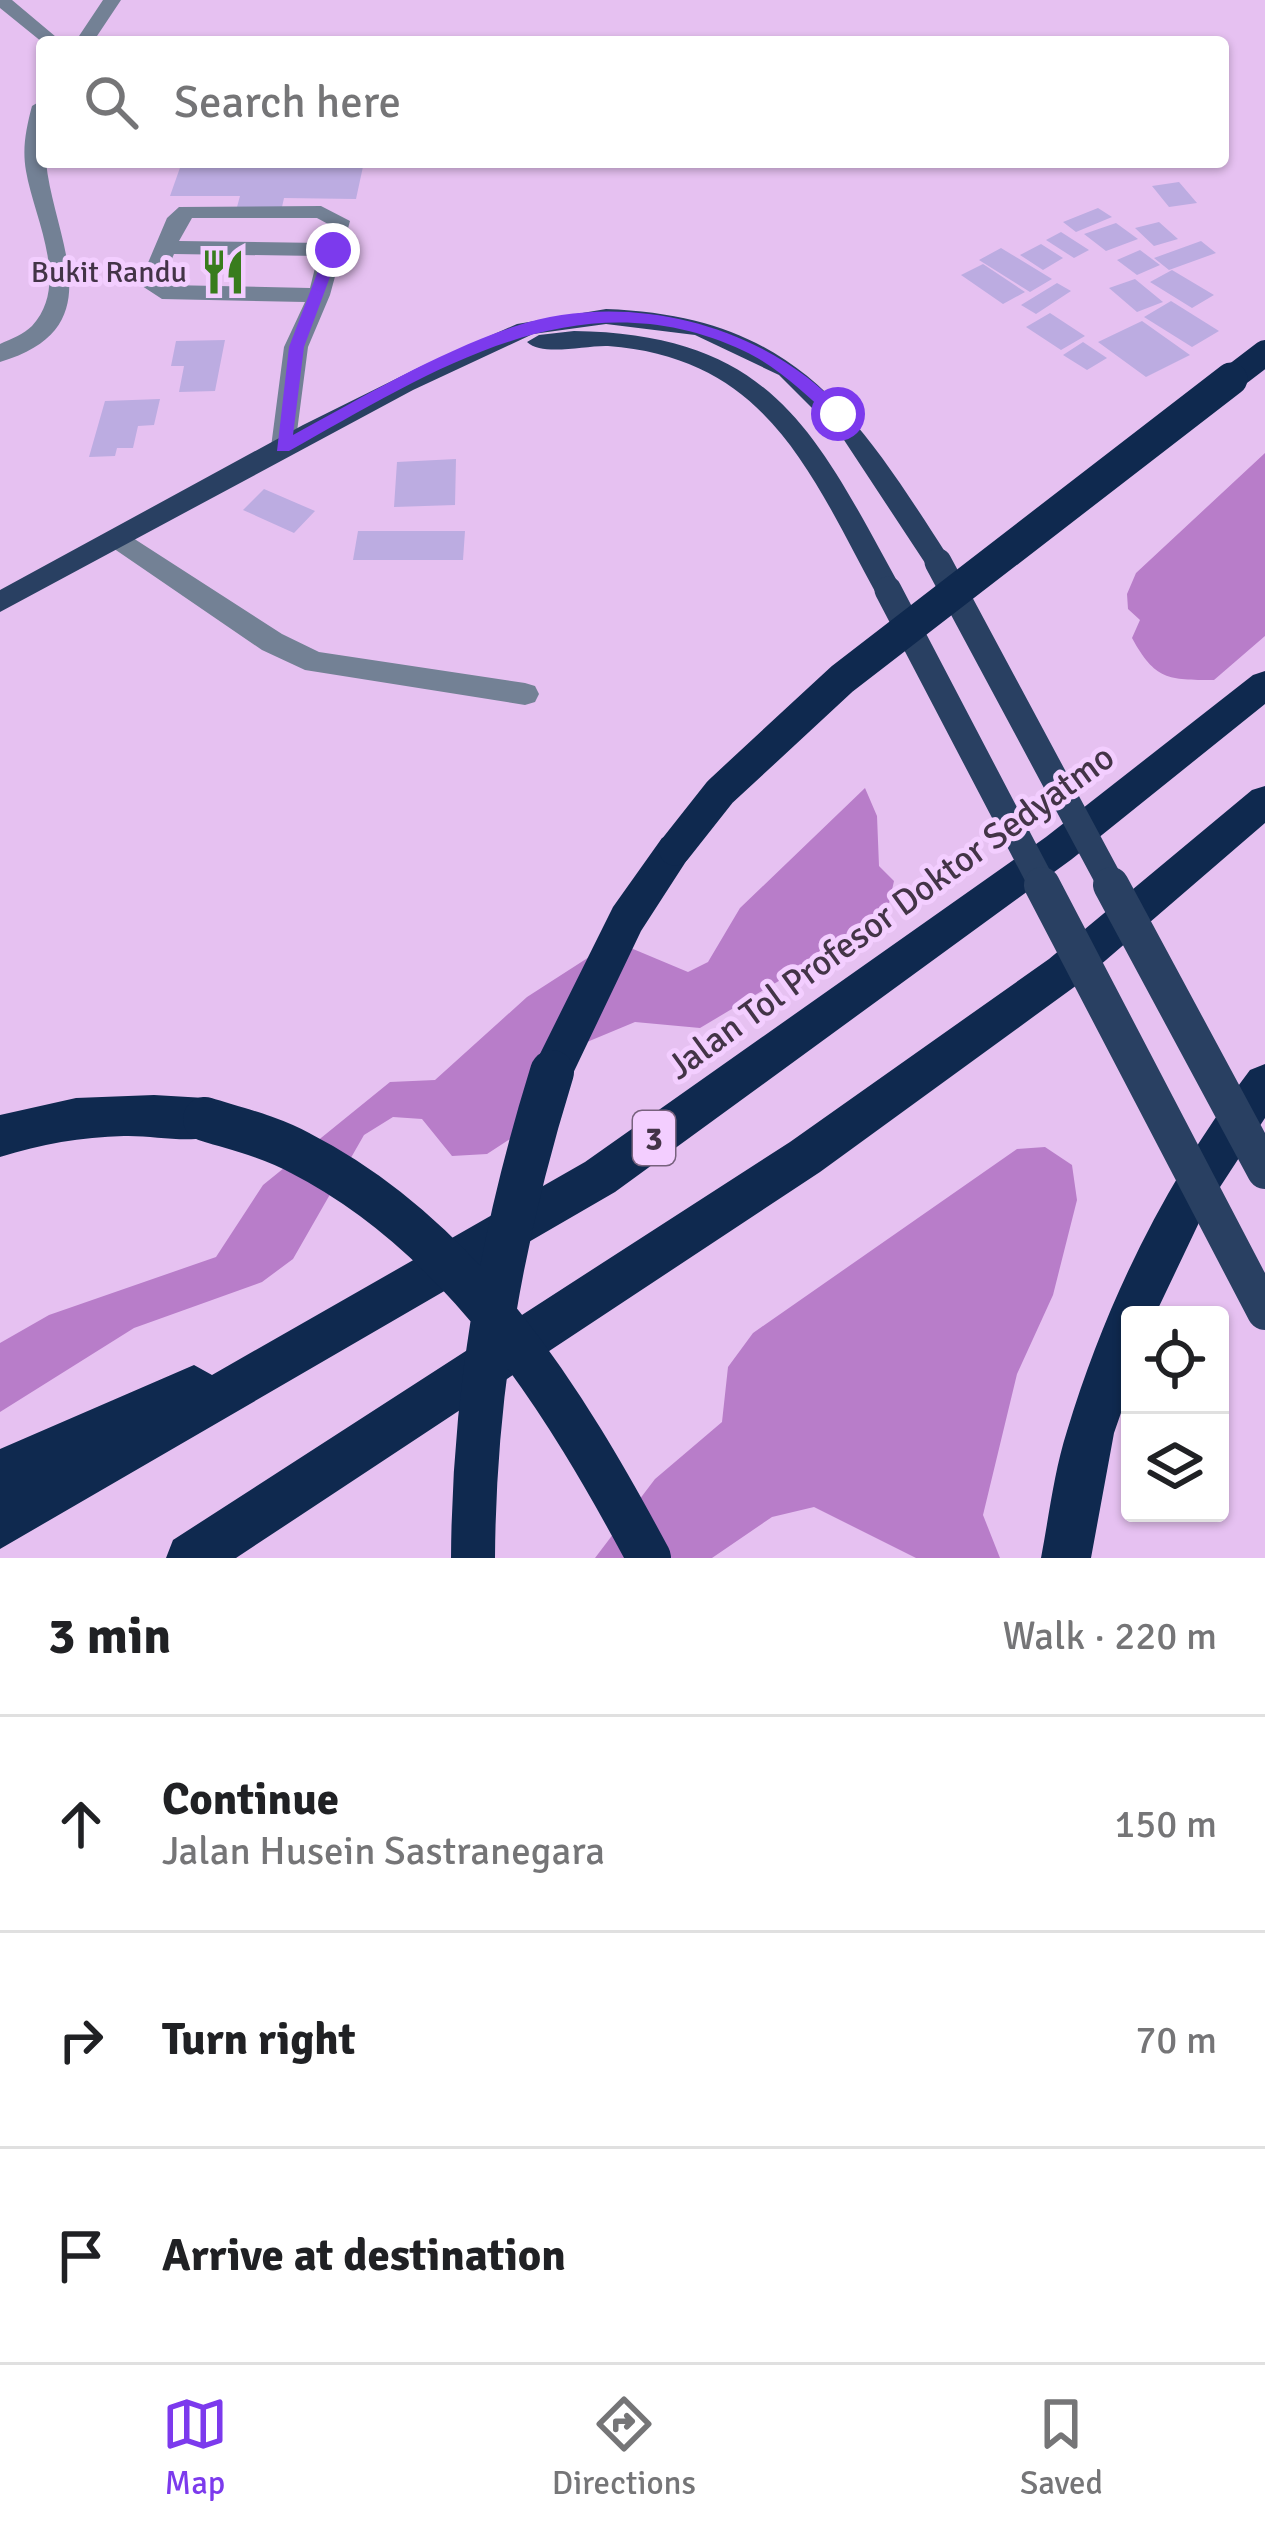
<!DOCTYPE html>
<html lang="en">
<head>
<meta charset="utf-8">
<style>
	body { margin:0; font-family:Signika,sans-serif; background:#f6f6f6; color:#202124 }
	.controls { position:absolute; right:36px; bottom:36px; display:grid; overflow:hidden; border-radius:12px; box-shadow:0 3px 9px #0004 }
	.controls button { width:108px; height:108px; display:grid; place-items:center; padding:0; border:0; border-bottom:3px solid #e0e0e0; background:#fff; color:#202124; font:60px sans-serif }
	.stop { position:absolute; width:36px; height:36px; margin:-27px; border:9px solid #7c3aed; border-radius:50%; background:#fff }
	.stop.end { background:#7c3aed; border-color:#fff; box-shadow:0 3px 12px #0008 }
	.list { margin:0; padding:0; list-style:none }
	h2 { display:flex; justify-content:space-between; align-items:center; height:156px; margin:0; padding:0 48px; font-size:51px }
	h2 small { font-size:39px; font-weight:400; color:#757577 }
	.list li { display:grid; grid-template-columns:78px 1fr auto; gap:36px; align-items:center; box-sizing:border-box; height:216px; padding:0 48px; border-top:3px solid #e0e0e0 }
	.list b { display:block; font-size:45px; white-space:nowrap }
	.list p { margin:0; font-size:39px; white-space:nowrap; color:#757577 }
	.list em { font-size:39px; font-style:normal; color:#757577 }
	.icon { flex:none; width:66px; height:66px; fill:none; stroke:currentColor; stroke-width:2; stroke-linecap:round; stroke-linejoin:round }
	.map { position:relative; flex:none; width:1265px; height:1558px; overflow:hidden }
	.search { position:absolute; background:#fff; box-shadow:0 3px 9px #0004; left:36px; right:36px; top:36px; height:132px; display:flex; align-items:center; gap:30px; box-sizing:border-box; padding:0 42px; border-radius:12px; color:#757577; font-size:45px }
	.sheet { height:804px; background:#fff }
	nav { display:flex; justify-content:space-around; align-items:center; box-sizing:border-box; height:168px; border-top:3px solid #e0e0e0; background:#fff; font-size:33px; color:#757577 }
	nav a { display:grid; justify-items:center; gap:6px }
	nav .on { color:#7c3aed }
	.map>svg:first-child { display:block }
	.water { fill:#b87dc9 }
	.building { fill:#bcace1 }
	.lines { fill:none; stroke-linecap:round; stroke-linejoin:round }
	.minor { fill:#738195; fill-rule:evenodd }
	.major { fill:#294062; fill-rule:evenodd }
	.highway { fill:#0f294f; fill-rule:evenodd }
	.major-bridge-far1 { stroke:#294062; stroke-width:27 }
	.major-bridge { stroke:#294062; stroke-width:36 }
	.highway-bridge-far2 { stroke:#0f294f; stroke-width:26 }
	.highway-bridge-far1 { stroke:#0f294f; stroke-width:33 }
	.highway-bridge { stroke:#0f294f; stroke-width:44 }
	.route { fill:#7c3aed }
	.labels { text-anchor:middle; stroke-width:10; stroke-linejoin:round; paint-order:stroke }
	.far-poi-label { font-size:30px; fill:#433447; stroke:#f3ceff; text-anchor:end }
	.shield { fill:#f3ceff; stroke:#78627e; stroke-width:3 }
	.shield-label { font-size:33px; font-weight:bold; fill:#433447 }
	.street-label { font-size:36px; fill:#433447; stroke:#f3ceff }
</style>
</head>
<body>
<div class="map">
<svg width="1265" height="1558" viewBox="0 0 1265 1558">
	<rect width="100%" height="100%" fill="#e6c1f1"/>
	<path class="water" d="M1265,453V636L1214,680C1168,680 1155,680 1132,638L1140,620L1128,609L1127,594L1136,573Z
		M865,788L877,816L879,866L894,881L886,917L700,1028L635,1022L587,1042L521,1132L487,1154L452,1156L422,1119L393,1117L364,1135L293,1259L262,1282L134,1328L0,1412V1343L49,1315L216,1257L263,1185L390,1082L435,1080L527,997L614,941L688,972L708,962L740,908Z
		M1045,1147L1072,1165L1077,1200L1053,1295L1017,1374L983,1515L1000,1558H916L814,1507L772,1517L712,1558H595L655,1479L722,1422L728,1367L753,1333L1017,1149Z"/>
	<path class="building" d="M182,162H364L356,199L284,198L282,207H237L240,196H170Z
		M1179,182L1197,203L1169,207L1152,186Z
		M1098,208L1112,217L1076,232L1063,222Z
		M1159,222L1178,239L1154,246L1135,228Z
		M1116,223L1138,239L1106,251L1084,234Z
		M1061,232L1089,250L1074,258L1046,240Z
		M1201,241L1216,253L1169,270L1154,258Z
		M1041,244L1063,258L1043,270L1020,255Z
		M1001,248L1052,279L1030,292L979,260Z
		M1140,250L1160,265L1137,275L1117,260Z
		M983,264L1025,292L1003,304L961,275Z
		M1172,270L1214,295L1192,308L1150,282Z
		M1135,279L1163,302L1137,312L1109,288Z
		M1057,283L1071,291L1036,314L1021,305Z
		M1171,301L1219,331L1192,347L1144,317Z
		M1050,313L1085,336L1061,350L1026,327Z
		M1142,321L1190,355L1146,377L1098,342Z
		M225,340L215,391L179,392L184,366H171L176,341Z
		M1083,342L1107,358L1087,370L1063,355Z
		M160,399L154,425L138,426L133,448H117L115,456L89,457L105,401Z
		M456,459L455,505L394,507L397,462Z
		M264,489L315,511L294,533L243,510Z
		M358,531H465L463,560H353Z"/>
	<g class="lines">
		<path class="minor" d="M0,0H12L62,42H42L0,8Z
			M103,0H121L93,42H75Z
			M42,100V162H46C54,241 115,328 0,362V344C11,339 24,334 32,326C71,284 34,218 26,171C22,148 26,129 32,106Z
			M321,206L350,221L330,295L308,347L295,447L283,456L271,447L284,347L305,302L162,299L139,284L167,218L179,207ZM192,218H317L328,224L322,243L179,241ZM174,254L318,256L310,288L167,285L162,282Z
			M119,529L282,634L319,652L525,683L535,686L539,694L535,702L525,705L305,670L262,650L110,546L106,539Z"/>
		<path class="major" d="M606,309C794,316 854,410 947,555L951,562L947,569H929L844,440L779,375L695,335L606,324L533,334L413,390L0,612V590L303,425L420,367L517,324Z
			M574,331C775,334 816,434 902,590L898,597H878C811,475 769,358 608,346C586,345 543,357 527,342L539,335Z"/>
		<path class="highway" d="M1265,671V704L1072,859L615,1192L0,1549V1449L194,1365L212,1375L585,1162L1046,837L1253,675Z
			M1265,786V823L1077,985L820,1172L236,1558H166L173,1540L790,1142L1049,959L1252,790Z
			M675,833L688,838L694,849L641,931L567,1086L552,1092L537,1086L531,1072L613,907L662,838Z
			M1265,1064V1118L1205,1210L1155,1315H1130V1387L1114,1433L1091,1558H1041C1049,1516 1054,1472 1067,1431C1107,1299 1167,1179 1250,1070Z
			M154,1095L205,1098L220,1104L226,1119L220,1134C192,1145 155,1135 124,1136C81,1137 41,1144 0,1157V1115L76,1098Z"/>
		<path class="major-bridge-far1" d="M938,562L1113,888
			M888,590L1044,888"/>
		<path class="major-bridge" d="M1042,885L1265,1312
			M1111,885L1265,1171"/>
		<path class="highway-bridge-far2" d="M1227,382L1265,353"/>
		<path class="highway-bridge-far1" d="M675,849L720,792L842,679L1231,379"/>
		<path class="highway-bridge" d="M205,1119C237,1129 271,1137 300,1153C464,1237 565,1401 649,1558
			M473,1558C474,1389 502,1233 552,1072"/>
	</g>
	<path class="route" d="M333,246L340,250L304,347L293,435C365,396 438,352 516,326C628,289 769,325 846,414L832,418C805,394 778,367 744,351C578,273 431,372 289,451H277L289,347L326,250Z"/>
	<defs>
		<g id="restaurant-bare" transform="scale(3.6)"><path d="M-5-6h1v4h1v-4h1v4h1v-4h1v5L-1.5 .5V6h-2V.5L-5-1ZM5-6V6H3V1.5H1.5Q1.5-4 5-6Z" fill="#397c1d" stroke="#f3ceff" stroke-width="2.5" paint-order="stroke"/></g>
	</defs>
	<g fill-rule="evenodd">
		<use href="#restaurant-bare" x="223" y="272"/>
	</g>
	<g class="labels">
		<g class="far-poi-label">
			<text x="187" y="282">Bukit Randu</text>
		</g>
		<rect class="shield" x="633" y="1111" width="42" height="54" rx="9"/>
		<g class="shield-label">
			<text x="654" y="1150">3</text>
		</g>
		<g class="street-label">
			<text transform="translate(890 911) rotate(-36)" y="13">Jalan Tol Profesor Doktor Sedyatmo</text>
		</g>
	</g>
</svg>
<div class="controls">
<button><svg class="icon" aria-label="locate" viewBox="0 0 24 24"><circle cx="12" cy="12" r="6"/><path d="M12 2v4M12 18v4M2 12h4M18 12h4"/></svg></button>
<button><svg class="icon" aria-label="layers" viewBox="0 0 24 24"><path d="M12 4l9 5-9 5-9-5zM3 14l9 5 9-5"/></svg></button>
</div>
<div class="stop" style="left:838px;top:414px"></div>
<div class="stop end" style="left:333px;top:250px"></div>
<div class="search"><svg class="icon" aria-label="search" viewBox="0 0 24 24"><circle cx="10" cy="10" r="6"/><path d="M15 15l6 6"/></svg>Search here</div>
</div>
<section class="sheet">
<h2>3 min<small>Walk · 220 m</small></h2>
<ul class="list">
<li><svg class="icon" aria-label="ahead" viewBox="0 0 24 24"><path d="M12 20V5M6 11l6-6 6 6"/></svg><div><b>Continue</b><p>Jalan Husein Sastranegara</p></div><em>150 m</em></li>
<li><svg class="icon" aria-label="right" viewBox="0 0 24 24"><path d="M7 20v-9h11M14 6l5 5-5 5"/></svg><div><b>Turn right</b></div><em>70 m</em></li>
<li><svg class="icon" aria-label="arrive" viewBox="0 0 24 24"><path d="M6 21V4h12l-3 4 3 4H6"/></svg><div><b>Arrive at destination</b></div></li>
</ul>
</section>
<nav>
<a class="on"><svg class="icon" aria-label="map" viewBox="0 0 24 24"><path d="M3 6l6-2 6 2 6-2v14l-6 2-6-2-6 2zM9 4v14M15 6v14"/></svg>Map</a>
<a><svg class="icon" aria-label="directions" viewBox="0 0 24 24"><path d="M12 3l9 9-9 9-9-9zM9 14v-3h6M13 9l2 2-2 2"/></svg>Directions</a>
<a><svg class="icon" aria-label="saved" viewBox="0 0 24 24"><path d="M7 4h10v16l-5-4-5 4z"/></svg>Saved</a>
</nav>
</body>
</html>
